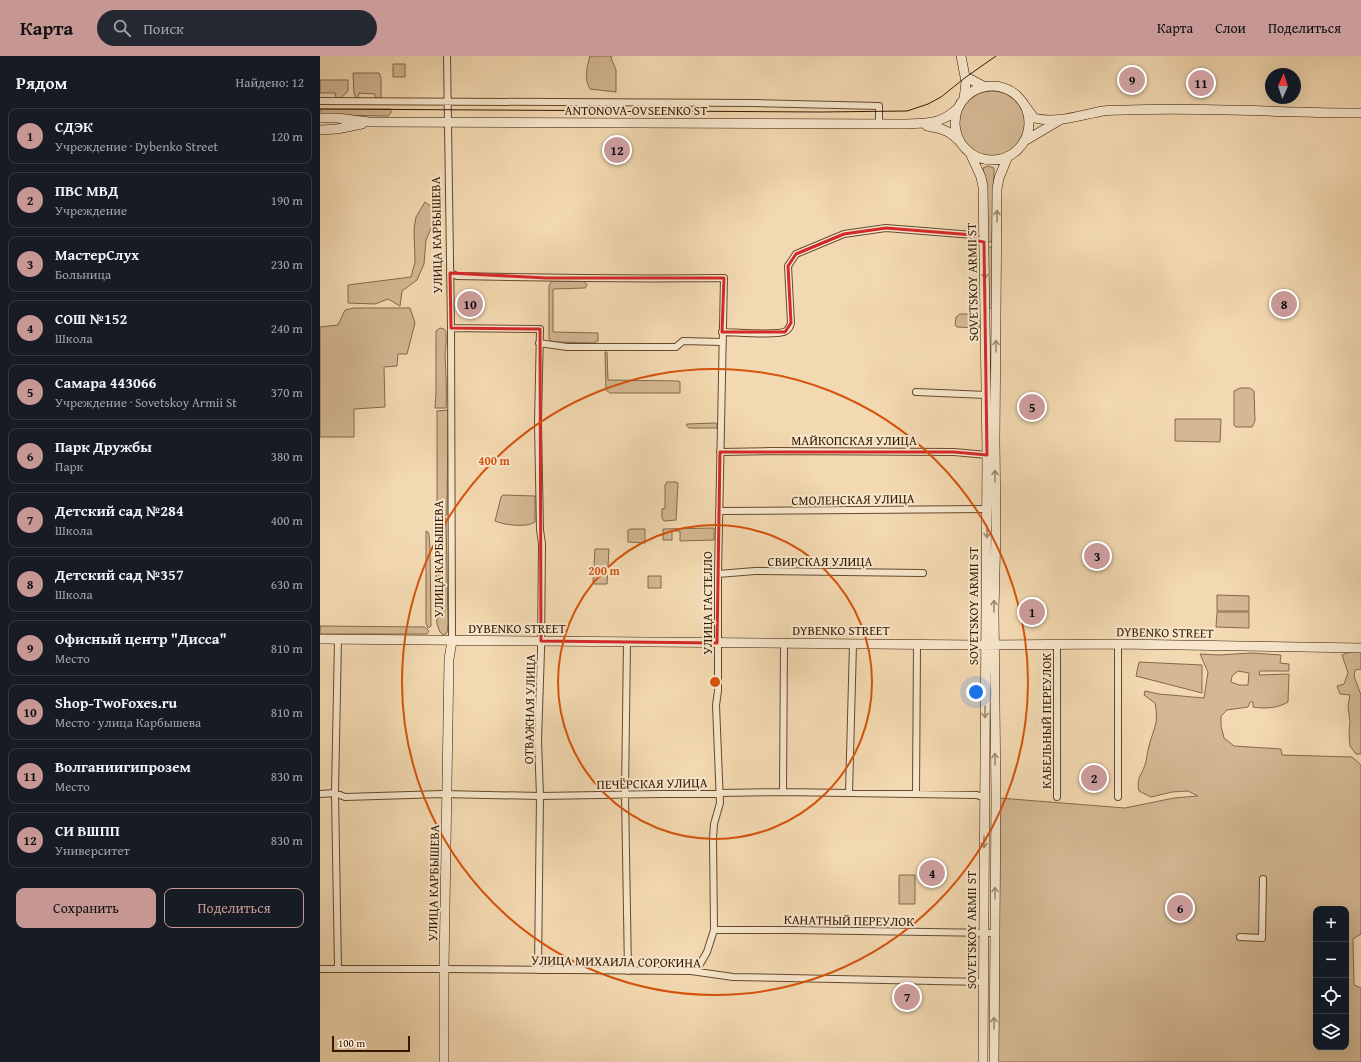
<!DOCTYPE html>
<html lang="ru">
<head>
<meta charset="utf-8">
<style>
	body { margin:0; font-family:"Gentium Book Plus",serif; background:#242831; color:#f1f3f6 }
	.controls { position:absolute; right:12px; bottom:12px; display:grid; overflow:hidden; border-radius:8px; box-shadow:0 4px 16px #0002 }
	.controls button { width:36px; height:36px; display:grid; place-items:center; padding:0; border:0; border-bottom:1px solid #363941; background:#171b24; color:#f1f3f6; font:20px sans-serif }
	.compass { position:absolute; left:945px; top:12px; width:36px; height:36px; border-radius:50%; background:#171b24; box-shadow:0 4px 16px #0002; rotate:3deg }
	.scale { position:absolute; left:12px; bottom:10px; width:78px; box-sizing:border-box; padding-left:4px; border:2px solid #341900; border-top:0; font-size:11px; line-height:14px; white-space:nowrap; color:#341900; -webkit-text-stroke:3px #f7e6cc; paint-order:stroke }
	.you { position:absolute; left:656px; top:636px; width:14px; height:14px; margin:-10px; border:3px solid #fff; border-radius:50%; background:#1a73e8; box-shadow:0 0 0 6px #1a73e833 }
	.badge { display:grid; place-items:center; width:26px; height:26px; border-radius:50%; background:#c59692; color:#111; font-size:13px; font-weight:700 }
	.pin { position:absolute; translate:-50% -50%; border:2px solid #fff; box-shadow:0 1px 4px #0006 }
	.list { margin:0; padding:0; list-style:none }
	h2 { display:flex; justify-content:space-between; align-items:center; height:52px; margin:0; padding:0 16px; font-size:17px }
	h2 small { font-size:13px; font-weight:400; color:#9ea1a6 }
	.list li { display:grid; grid-template-columns:26px 1fr auto; gap:12px; align-items:center; box-sizing:border-box; height:56px; margin:0 8px 8px; padding:0 8px; border:1px solid #363941; border-radius:8px }
	.list b { display:block; font-size:15px; white-space:nowrap }
	.list p { margin:0; font-size:13px; white-space:nowrap; color:#9ea1a6 }
	.list em { font-size:13px; font-style:normal; color:#9ea1a6 }
	.actions { display:flex; gap:8px; padding:12px 16px }
	.actions a { flex:1; padding:9px 0; border:1px solid #c59692; border-radius:8px; text-align:center; font-size:14px; color:#c59692 }
	.actions .main { background:#c59692; color:#111 }
	.icon { flex:none; width:22px; height:22px; fill:none; stroke:currentColor; stroke-width:2; stroke-linecap:round; stroke-linejoin:round }
	.map { position:relative; flex:none; width:1041px; height:1006px; overflow:hidden }
	header { display:flex; align-items:center; gap:24px; box-sizing:border-box; height:56px; padding:0 20px; background:#c59692; color:#111 }
	header strong { font-size:19px }
	nav { display:flex; gap:22px; margin-inline-start:auto; font-size:14px }
	.search { width:280px; height:36px; background:#242831; display:flex; align-items:center; gap:10px; box-sizing:border-box; padding:0 14px; border-radius:22px; color:#9ea1a6; font-size:15px }
	main { display:flex }
	aside { flex:1; background:#171b24 }
	.map>svg:first-child { display:block }
	.green { fill:#d3b893; stroke:#84684a; fill-rule:evenodd }
	.lines { fill:none; stroke-linecap:round; stroke-linejoin:round }
	.street-casing { stroke:#64492c; stroke-width:8 }
	.secondary-casing { stroke:#341900; stroke-width:10 }
	.street { stroke:#f7e6cc; stroke-width:6 }
	.secondary { stroke:#f7e6cc; stroke-width:9 }
	.tram { stroke:#341900; stroke-width:1 }
	.oneway { stroke:#9f8a70 }
	.marked { fill:none; stroke:#d62828; stroke-width:3; stroke-linejoin:round }
	.ring { fill:none; stroke:#d6530b; stroke-width:2 }
	.labels { text-anchor:middle; stroke-width:4; stroke-linejoin:round; paint-order:stroke }
	.street-label { font-size:13px; fill:#341900; stroke:#f7e6cc }
	.centre { fill:#d6530b; stroke:#f7e6cc; stroke-width:2 }
	.ring-label { font-size:12px; text-anchor:middle; font-weight:bold; fill:#d6530b; stroke:#f7e6cc; stroke-width:4; stroke-linejoin:round; paint-order:stroke }
</style>
</head>
<body>
<header>
<strong>Карта</strong>
<div class="search"><svg class="icon" aria-label="search" viewBox="0 0 24 24"><circle cx="10" cy="10" r="6"/><path d="M15 15l6 6"/></svg>Поиск</div>
<nav><a>Карта</a><a>Слои</a><a>Поделиться</a></nav>
</header>
<main>
<aside>
<h2>Рядом<small>Найдено: 12</small></h2>
<ul class="list">
<li><span class="badge">1</span><div><b>СДЭК</b><p>Учреждение · Dybenko Street</p></div><em>120 m</em></li>
<li><span class="badge">2</span><div><b>ПВС МВД</b><p>Учреждение</p></div><em>190 m</em></li>
<li><span class="badge">3</span><div><b>МастерСлух</b><p>Больница</p></div><em>230 m</em></li>
<li><span class="badge">4</span><div><b>СОШ №152</b><p>Школа</p></div><em>240 m</em></li>
<li><span class="badge">5</span><div><b>Самара 443066</b><p>Учреждение · Sovetskoy Armii St</p></div><em>370 m</em></li>
<li><span class="badge">6</span><div><b>Парк Дружбы</b><p>Парк</p></div><em>380 m</em></li>
<li><span class="badge">7</span><div><b>Детский сад №284</b><p>Школа</p></div><em>400 m</em></li>
<li><span class="badge">8</span><div><b>Детский сад №357</b><p>Школа</p></div><em>630 m</em></li>
<li><span class="badge">9</span><div><b>Офисный центр &quot;Дисса&quot;</b><p>Место</p></div><em>810 m</em></li>
<li><span class="badge">10</span><div><b>Shop-TwoFoxes.ru</b><p>Место · улица Карбышева</p></div><em>810 m</em></li>
<li><span class="badge">11</span><div><b>Волганиигипрозем</b><p>Место</p></div><em>830 m</em></li>
<li><span class="badge">12</span><div><b>СИ ВШПП</b><p>Университет</p></div><em>830 m</em></li>
</ul>
<div class="actions"><a class="main">Сохранить</a><a>Поделиться</a></div>
</aside>
<div class="map">
<svg width="1041" height="1006" viewBox="0 0 1041 1006">
	<rect width="100%" height="100%" fill="#f3d9b1"/>
	<filter id="stains"><feTurbulence type="fractalNoise" baseFrequency=".005" numOctaves="4"/><feColorMatrix values="0 0 0 0 .2 0 0 0 0 .09 0 0 0 0 .02 0 0 0 .5 -.17"/></filter>
	<radialGradient id="worn" r=".72"><stop offset=".6" stop-color="#630" stop-opacity="0"/><stop offset="1" stop-color="#630" stop-opacity=".3"/></radialGradient>
	<path class="green" d="M270,0H292L291,2L296,14V36L270,33C264,23 267,11 270,0Z
		M73,8H85V21H73Z
		M33,17H59L61,22V42H55V38L39,37L38,42H36L34,37Z
		M0,24H28V35L21,42H16L15,37H0Z
		M639 68a33 33 0 1 1 66 0a33 33 0 1 1-66 0Z
		M0,53H71V57L68,60L0,59Z
		M668,110L674,112L672,186H666L663,112Z
		M105,146L118,156L106,184L104,208L97,224L82,235L80,250L68,243L55,248L28,247V229L91,221L95,206L94,173L96,161Z
		M668,191H675V252H669Z
		M232,225H264L267,229L265,232L233,233V276L278,277V285L274,287L234,286L231,285L229,283V229Z
		M34,252H90L95,267L87,298H78L77,310L64,311L65,351L34,353V381H0V271L18,269L25,254Z
		M640,258H658L660,271L658,272L637,271L635,269L636,261Z
		M120,272L124,273C126,275 126,275 126,279C127,286 125,294 125,301C126,318 127,335 126,352H115L116,336V275Z
		M285,296H287L288,324L358,325L360,326V337H290L286,334Z
		M920,332H930L934,335L935,365L932,371H916L914,369V335Z
		M128,354L127,459H117V355Z
		M855,363H901L900,386L855,385Z
		M395,367L397,368V372H369L366,369L367,368Z
		M347,426H356L358,427L356,464L344,465L342,462V453L345,452V429Z
		M183,439L215,440V466C207,472 184,469 175,465L181,441Z
		M115,462H126L128,567L127,577L123,579L120,576L117,568Z
		M394,472V484L360,485V475H352V484H343V473Z
		M311,473H325V487L308,486V474Z
		M106,475L108,476L109,479L110,491L111,570L108,572L106,567Z
		M275,493H289L287,528H274L273,526Z
		M328,520H341V532H328Z
		M897,539L929,540V555H897Z
		M897,556H929V572L896,571Z
		M0,570L105,571L109,575L107,578H0Z
		M1032,595H1041V613L1035,614L1034,620L1041,639V698H1036L1030,690L1029,677L1030,666L1028,650L1030,639L1020,638L1017,630L1024,628L1028,617L1022,599Z
		M931,597L961,599L960,607L969,608V615H940L939,619L969,618L968,646C958,652 945,653 933,651V646H930L928,651L907,654L901,660V670L904,682L914,690L961,693L962,699L1032,701L1041,709V878L1033,883V888L1034,929L1041,932V1006H677L679,742L805,752L854,742L878,740L868,735L852,736L831,741L819,735C816,723 821,720 825,709C827,703 827,696 829,690C834,671 839,668 835,647L824,639L825,635L839,638L884,642L888,616L880,598L899,599ZM918,615L929,617L928,629H919L911,626L912,620ZM996,853H1026V991H996Z
		M819,606L882,609V637L816,620Z
		M579,819H595V848H579Z"/>
	<g class="lines">
		<g class="street-casing">
			<path id="street" d="M127,0L131,272L132,585
				M0,45L434,47L559,50V68
				M130,217L137,220C226,222 315,223 404,222L398,518V635L396,649L400,747L394,768L393,782L394,874L387,896L376,915
				M131,272L220,273L218,367L220,474L222,488L221,594L218,685L220,740L218,914
				M402,276C413,276 459,280 466,275C469,273 470,271 471,267L468,210L476,198L524,178L566,172L653,179L658,185L664,186
				M219,287L247,291H356L363,285L402,286
				M596,336L666,339
				M400,396L452,395L634,396L667,399
				M399,455L667,453
				M398,518L435,515L603,517
				M18,583L15,737L18,913
				M307,586L305,738L308,915
				M463,736L464,587
				M529,737L533,588
				M0,738L15,737L25,741L122,738L220,740L463,736L657,739L665,742
				M596,738L597,588
				M737,741V588
				M798,741V588
				M394,874H471L675,877
				M920,881L942,882L943,823
				M0,913H124L371,915L413,921L664,926"/>
		</g>
		<g class="secondary-casing">
			<path id="secondary" d="M641,0L646,26L644,43
				M646,21L665,31
				M635 67a37 37 0 1 1 74 0a37 37 0 1 1-74 0Z
				M703,47L714,62C737,68 760,59 783,55C791,54 799,54 807,54C885,51 963,57 1041,57
				M0,62H17L49,66L583,68C606,67 621,69 638,52
				M607,70C619,72 629,74 638,84
				M0,74L17,73L42,68
				M703,86L740,64
				M650,97L661,121L663,131L667,399L663,1006
				M0,583L658,589L798,588L1041,592
				M124,1006V913L129,603L132,585
				M674,1006L676,742L674,555L676,474L675,384L677,133L679,122L688,100"/>
		</g>
		<use href="#street" class="street"/>
		<use href="#secondary" class="secondary"/>
		<path class="tram" d="M0,53L501,56L587,55L608,48L621,41L646,21L676,0"/>
	</g>
	<defs><path id="oneway-shaft" d="M-6 0H5M1.5-3L5.5 0L1.5 3" fill="none" stroke-width="1.6" stroke-linecap="round" stroke-linejoin="round"/></defs>
	<g class="oneway">
		<use href="#oneway-shaft" transform="translate(677 160) rotate(-90)"/>
		<use href="#oneway-shaft" transform="translate(665 217) rotate(89)"/>
		<use href="#oneway-shaft" transform="translate(676 290) rotate(-90)"/>
		<use href="#oneway-shaft" transform="translate(675 420) rotate(-90)"/>
		<use href="#oneway-shaft" transform="translate(667 476) rotate(90)"/>
		<use href="#oneway-shaft" transform="translate(674 550) rotate(-90)"/>
		<use href="#oneway-shaft" transform="translate(665 656) rotate(90)"/>
		<use href="#oneway-shaft" transform="translate(675 703) rotate(-91)"/>
		<use href="#oneway-shaft" transform="translate(664 786) rotate(90)"/>
		<use href="#oneway-shaft" transform="translate(675 837) rotate(-90)"/>
		<use href="#oneway-shaft" transform="translate(674 967) rotate(-90)"/>
	</g>
	<path class="marked" d="M566,172L653,179L658,185L664,186L667,399L634,396H400L397,587L221,585L220,273L131,272L130,217L226,222H404L402,276H465L471,267L468,210L476,198L524,178Z"/>
	<g class="ring">
		<circle cx="395" cy="626" r="157"/>
		<circle cx="395" cy="626" r="313"/>
	</g>
	<g class="labels">
		<g class="street-label">
			<text x="316" y="59">ANTONOVA-OVSEENKO ST</text>
			<text transform="translate(116 179) rotate(-91)" y="5">УЛИЦА КАРБЫШЕВА</text>
			<text transform="translate(652 226) rotate(-91)" y="5">SOVETSKOY ARMII ST</text>
			<text x="534" y="389">МАЙКОПСКАЯ УЛИЦА</text>
			<text transform="translate(533 443) rotate(-1)" y="5">СМОЛЕНСКАЯ УЛИЦА</text>
			<text transform="translate(118 503) rotate(-90)" y="5">УЛИЦА КАРБЫШЕВА</text>
			<text x="500" y="510">СВИРСКАЯ УЛИЦА</text>
			<text transform="translate(387 547) rotate(-90)" y="5">УЛИЦА ГАСТЕЛЛО</text>
			<text transform="translate(653 550) rotate(-90)" y="5">SOVETSKOY ARMII ST</text>
			<text x="197" y="577">DYBENKO STREET</text>
			<text x="521" y="579">DYBENKO STREET</text>
			<text transform="translate(845 576) rotate(1)" y="5">DYBENKO STREET</text>
			<text transform="translate(209 653) rotate(-89)" y="5">ОТВАЖНАЯ УЛИЦА</text>
			<text transform="translate(726 665) rotate(-90)" y="5">КАБЕЛЬНЫЙ ПЕРЕУЛОК</text>
			<text transform="translate(332 727) rotate(-1)" y="5">ПЕЧЁРСКАЯ УЛИЦА</text>
			<text transform="translate(113 827) rotate(-89)" y="5">УЛИЦА КАРБЫШЕВА</text>
			<text transform="translate(529 864) rotate(1)" y="5">КАНАТНЫЙ ПЕРЕУЛОК</text>
			<text transform="translate(651 874) rotate(-90)" y="5">SOVETSKOY ARMII ST</text>
			<text transform="translate(296 905) rotate(1)" y="5">УЛИЦА МИХАИЛА СОРОКИНА</text>
		</g>
	</g>
	<circle cx="395" cy="626" r="6" class="centre"/>
	<g class="ring-label">
		<text x="174" y="409">400 m</text>
		<text x="284" y="519">200 m</text>
	</g>
	<rect width="100%" height="100%" filter="url(#stains)"/>
	<rect width="100%" height="100%" fill="url(#worn)"/>
</svg>
<div class="controls">
<button>+</button>
<button>−</button>
<button><svg class="icon" aria-label="locate" viewBox="0 0 24 24"><circle cx="12" cy="12" r="6"/><path d="M12 2v4M12 18v4M2 12h4M18 12h4"/></svg></button>
<button><svg class="icon" aria-label="layers" viewBox="0 0 24 24"><path d="M12 4l9 5-9 5-9-5zM3 14l9 5 9-5"/></svg></button>
</div>
<svg class="compass" viewBox="-18 -18 36 36"><path d="M0-13l5 13h-10z" fill="#e53935"/><path d="M0 13l5-13h-10z" fill="#9ea1a6"/></svg>
<div class="scale">100 m</div>
<div class="you"></div>
<div class="pin badge" style="left:712px;top:556px">1</div>
<div class="pin badge" style="left:774px;top:722px">2</div>
<div class="pin badge" style="left:777px;top:500px">3</div>
<div class="pin badge" style="left:612px;top:817px">4</div>
<div class="pin badge" style="left:712px;top:351px">5</div>
<div class="pin badge" style="left:860px;top:852px">6</div>
<div class="pin badge" style="left:587px;top:941px">7</div>
<div class="pin badge" style="left:964px;top:248px">8</div>
<div class="pin badge" style="left:812px;top:24px">9</div>
<div class="pin badge" style="left:150px;top:248px">10</div>
<div class="pin badge" style="left:881px;top:27px">11</div>
<div class="pin badge" style="left:297px;top:94px">12</div>
</div>
</main>
</body>
</html>
